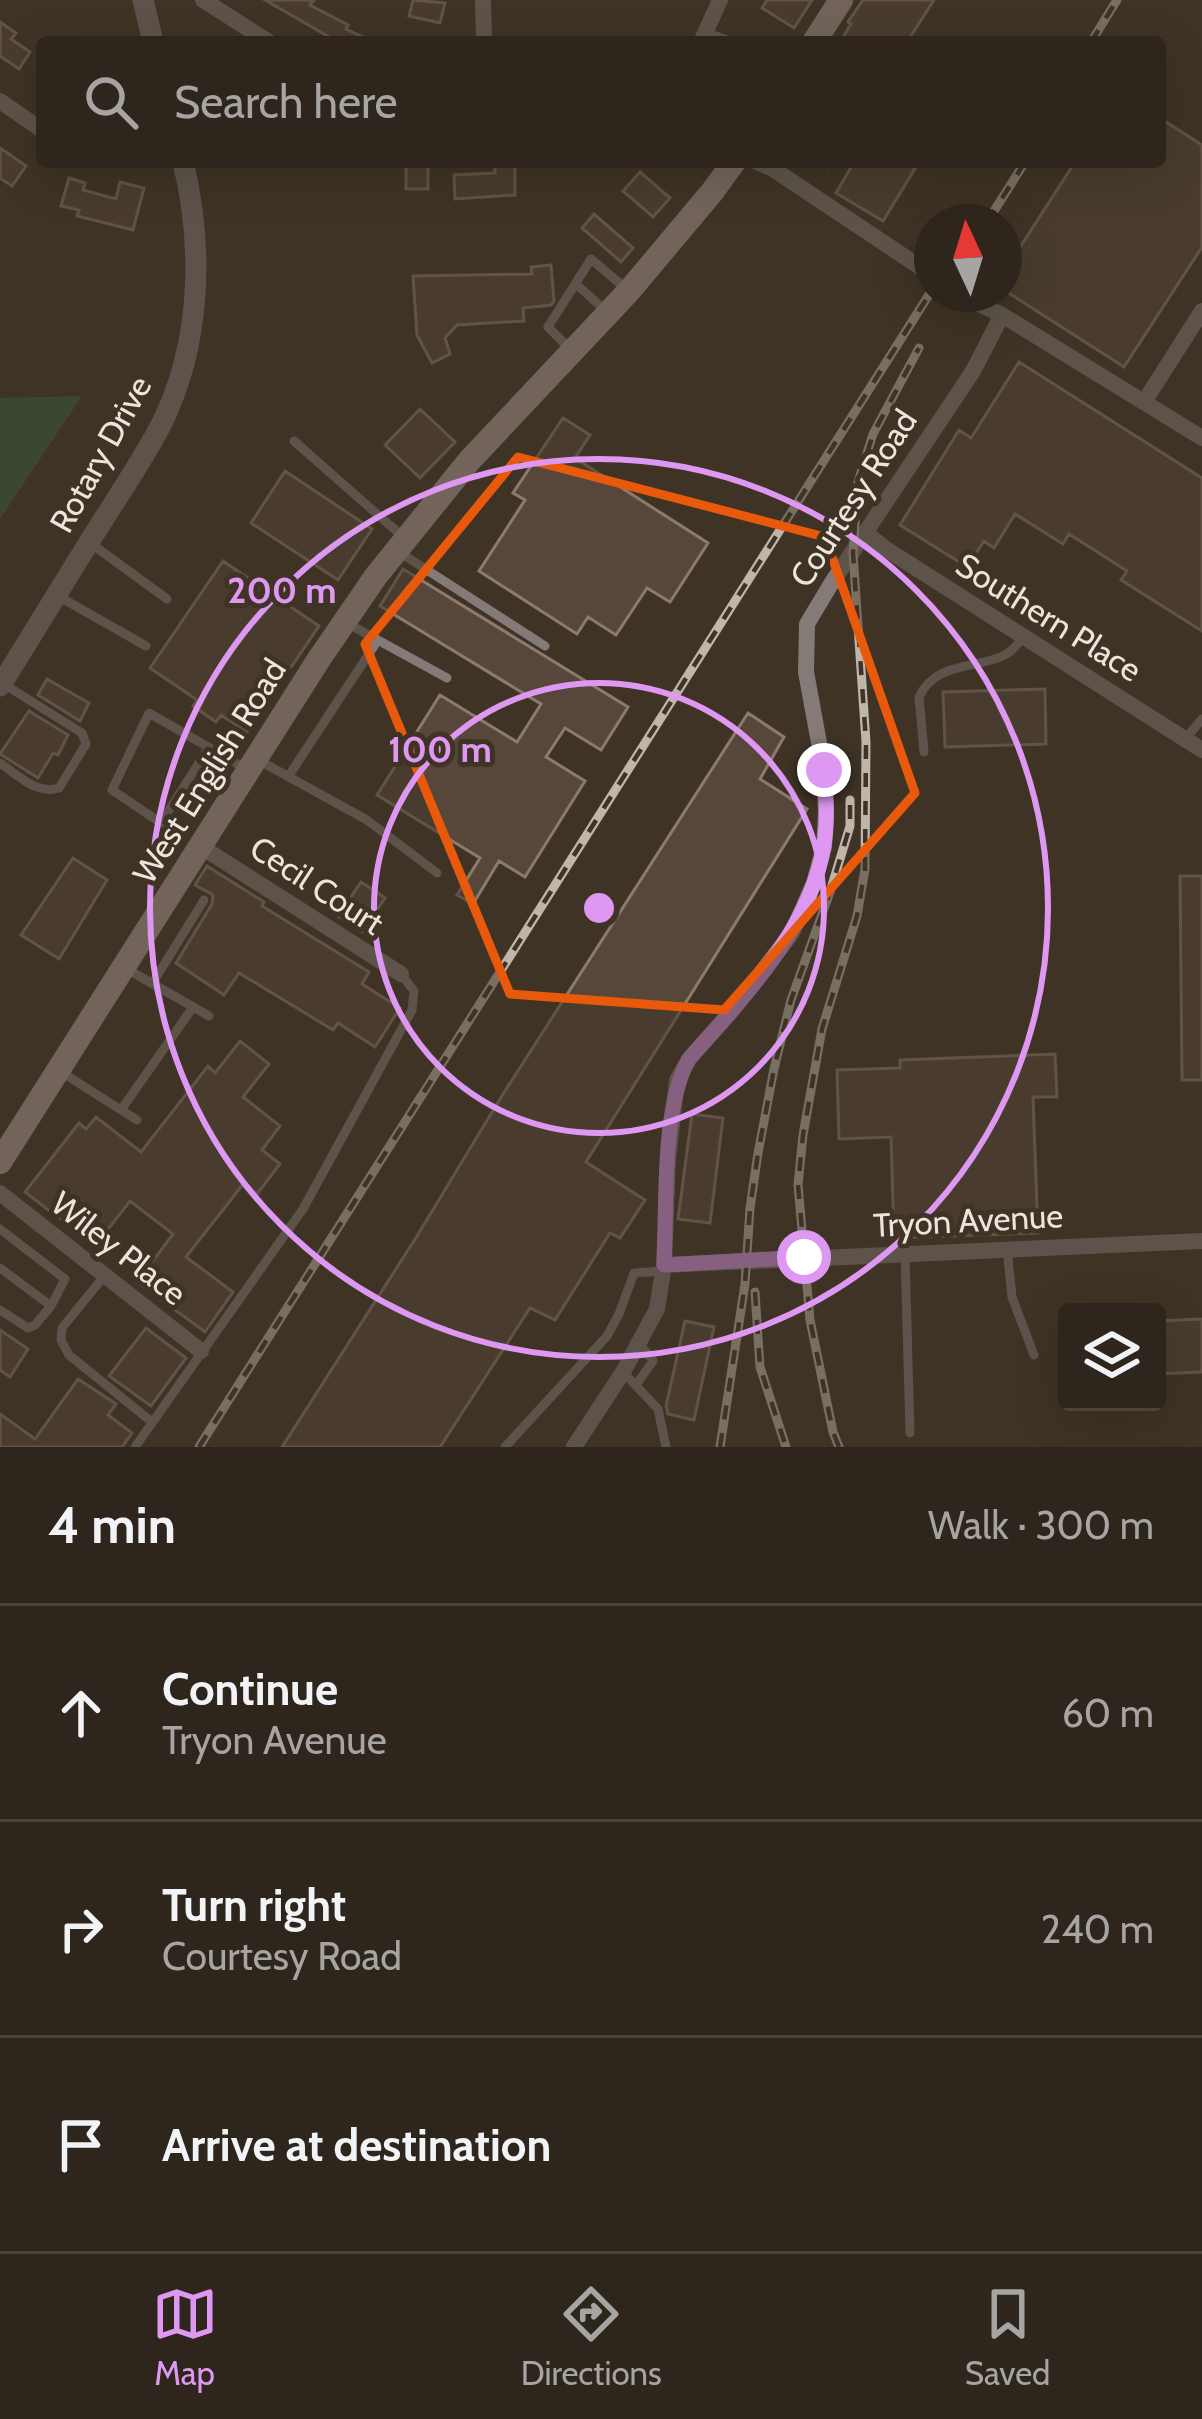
<!DOCTYPE html>
<html lang="en">
<head>
<meta charset="utf-8">
<style>
	body { margin:0; font-family:Cabin,sans-serif; background:#3a3229; color:#f1f3f6 }
	.controls { position:absolute; right:36px; bottom:36px; display:grid; overflow:hidden; border-radius:12px; box-shadow:0 12px 48px #0002 }
	.controls button { width:108px; height:108px; display:grid; place-items:center; padding:0; border:0; border-bottom:3px solid #49433b; background:#2e261c; color:#f1f3f6; font:60px sans-serif }
	.compass { position:absolute; left:914px; top:204px; width:108px; height:108px; border-radius:50%; background:#2e261c; box-shadow:0 12px 48px #0002; rotate:356deg }
	.stop { position:absolute; width:36px; height:36px; margin:-27px; border:9px solid #de98f2; border-radius:50%; background:#fff }
	.stop.end { background:#de98f2; border-color:#fff; box-shadow:0 3px 12px #0008 }
	.list { margin:0; padding:0; list-style:none }
	h2 { display:flex; justify-content:space-between; align-items:center; height:156px; margin:0; padding:0 48px; font-size:51px }
	h2 small { font-size:39px; font-weight:400; color:#a7a5a3 }
	.list li { display:grid; grid-template-columns:78px 1fr auto; gap:36px; align-items:center; box-sizing:border-box; height:216px; padding:0 48px; border-top:3px solid #49433b }
	.list b { display:block; font-size:45px; white-space:nowrap }
	.list p { margin:0; font-size:39px; white-space:nowrap; color:#a7a5a3 }
	.list em { font-size:39px; font-style:normal; color:#a7a5a3 }
	.icon { flex:none; width:66px; height:66px; fill:none; stroke:currentColor; stroke-width:2; stroke-linecap:round; stroke-linejoin:round }
	.map { position:relative; flex:none; width:1202px; height:1447px; overflow:hidden }
	.search { position:absolute; background:#2e261c; box-shadow:0 12px 48px #0002; left:36px; right:36px; top:36px; height:132px; display:flex; align-items:center; gap:30px; box-sizing:border-box; padding:0 42px; border-radius:12px; color:#a7a5a3; font-size:45px }
	.sheet { height:804px; background:#2e261c }
	nav { display:flex; justify-content:space-around; align-items:center; box-sizing:border-box; height:168px; border-top:3px solid #49433b; background:#2e261c; font-size:33px; color:#a7a5a3 }
	nav a { display:grid; justify-items:center; gap:6px }
	nav .on { color:#de98f2 }
	.map>svg:first-child { display:block }
	.green { fill:#385f44 }
	.building { fill:#57473b; stroke:#8c7a6d; stroke-width:3 }
	.lines { fill:none; stroke-linecap:round; stroke-linejoin:round }
	.service { stroke:#847a78; stroke-width:9 }
	.minor { stroke:#847a78; stroke-width:16 }
	.tertiary { stroke:#847a78; stroke-width:21 }
	.secondary { stroke:#b1a09e; stroke-width:24 }
	.rail-casing { stroke:#beb5ab; stroke-width:9 }
	.rail { stroke:#3e3325; stroke-width:4.5; stroke-dasharray:14; stroke-linecap:butt }
	.route { stroke:#de98f2; stroke-width:15 }
	.marked { fill:none; stroke:#e8590c; stroke-width:9; stroke-linejoin:round }
	.ring { fill:none; stroke:#de98f2; stroke-width:6 }
	.labels { text-anchor:middle; stroke-width:10; stroke-linejoin:round; paint-order:stroke }
	.street-label { font-size:33px; fill:#ede5dc; stroke:#3e3325 }
	.centre { fill:#de98f2; stroke:#3e3325; stroke-width:6 }
	.ring-label { font-size:36px; text-anchor:middle; font-weight:bold; fill:#de98f2; stroke:#3e3325; stroke-width:10; stroke-linejoin:round; paint-order:stroke }
</style>
</head>
<body>
<div class="map">
<svg width="1202" height="1447" viewBox="0 0 1202 1447">
	<rect width="100%" height="100%" fill="#3e3325"/>
	<path class="green" d="M82,396L0,519V398Z"/>
	<path class="building" d="M265,0H314L310,5L348,25L346,29L374,42H338Z
		M413,0L445,3L440,23L409,16Z
		M767,0H812L794,28L762,8Z
		M863,0H934L907,42H840L851,24L848,22Z
		M0,22L16,33L11,39L30,52L19,69L0,56Z
		M1160,118L1202,145V247L1124,367L1004,290V272L1075,162H1160Z
		M0,148L26,166L12,186L0,178Z
		M854,162H919L883,221L836,193Z
		M406,164L428,165V189H406Z
		M495,165H515V195L455,199L454,175L495,173Z
		M640,172L670,198L653,217L623,191Z
		M69,178L85,183L83,190L116,199L120,182L144,188L133,230L77,216L79,210L61,206Z
		M594,214L633,248L621,262L582,228Z
		M551,265L554,301L551,305L523,308L524,321L457,325L445,338L450,354L432,363L417,335L413,276L532,274L531,267Z
		M1019,362L1202,478V631L1121,580L1127,571L1069,534L1063,544L1015,514L994,548L984,541L967,567L900,525L959,430L971,438Z
		M420,409L455,442L420,478L385,445Z
		M563,418L590,435L575,458L708,543L670,602L647,588L616,635L588,617L577,634L479,571L525,500L513,493Z
		M285,471L372,529L338,580L251,523Z
		M223,561L319,626L247,732L221,715L216,722L193,706L197,700L150,668Z
		M403,569L628,707L601,750L565,728L546,757L585,781L525,877L499,861L473,904L457,895L480,858L377,795L440,695L517,742L541,704L380,606Z
		M47,679L89,703L80,721L38,695Z
		M1045,689L1046,744L945,747L943,692Z
		M29,711L68,735L58,755L53,753L38,778L0,754Z
		M748,713L784,737L760,779L807,809L586,1162L645,1200L620,1238L610,1233L555,1320L530,1308L440,1447H282L417,1236L503,1094Z
		M73,858L107,880L59,959L21,935Z
		M207,866L264,902L262,906L369,972L362,984L400,1008L375,1047L338,1023L333,1030L239,973L224,995L176,963L212,904L213,895L195,885Z
		M1180,876H1202V1080H1182Z
		M361,882L385,898L362,932L338,916Z
		M240,1041L269,1064L243,1097L280,1126L262,1150L280,1164L257,1194L244,1183L186,1257L233,1292L205,1332L137,1282L173,1234L130,1201L95,1246L25,1192L79,1123L86,1129L96,1117L141,1152L208,1066L215,1073Z
		M1055,1054L1057,1097H1033L1038,1233L894,1238L891,1137L839,1139L837,1070L900,1068V1060Z
		M692,1114L723,1118L710,1223L678,1219Z
		M1202,1319V1372L1157,1374V1321Z
		M685,1321L714,1327L694,1420L668,1414L666,1406Z
		M146,1328L186,1358L151,1406L109,1376Z
		M0,1330L28,1349L10,1377L0,1370Z
		M78,1379L116,1404L108,1415L132,1433L122,1447H0V1414L35,1439Z"/>
	<g class="lines">
		<path class="service" d="M705,32L732,42
			M824,162L828,164
			M576,284L607,312
			M571,350L548,327L591,259L625,288
			M294,441L402,536
			M89,542L167,599
			M399,552L545,646
			M58,596L146,646
			M345,622L447,678
			M1185,739L1202,719
			M209,747L161,823L112,790L149,713L248,770
			M924,752L919,697C935,662 974,669 1003,656C1012,652 1019,643 1024,636
			M260,761L367,820L437,873
			M0,763C18,775 36,795 59,788L86,744L82,733L2,683
			M288,777L378,640
			M125,968L209,1016
			M152,984L204,900
			M58,1070L137,1120
			M121,1110L193,1007
			M0,1229L65,1279L51,1306
			M1007,1248L1012,1297L1034,1355
			M905,1253L910,1433
			M0,1268L51,1306L35,1325L28,1328L0,1310
			M105,1275L62,1328L61,1340L69,1355L152,1422
			M623,1372L658,1409L666,1447
			M636,1385L653,1361L639,1343
			M135,1447L303,1209L412,1010L414,991L401,974
			M505,1447L607,1336L619,1314L634,1273L663,1271"/>
		<path class="minor" d="M203,0L269,42
			M483,0L484,42
			M701,42L720,0
			M0,101L42,130
			M757,162L773,169L932,275
			M959,294L1002,315L1202,438
			M1144,402L1202,311
			M866,533L886,549L1202,750
			M200,846L401,974
			M0,1193L201,1351
			M664,1265L1202,1241
			M574,1447L623,1372L657,1309L664,1265L668,1159L677,1080L689,1059L731,1012L792,933L814,883L824,847L826,813L824,770L806,672L807,624L831,584L973,371L1002,315"/>
		<path class="tertiary" d="M143,0L153,42
			M0,686C32,636 62,585 93,536C116,499 141,463 161,425C201,345 204,248 183,162"/>
		<path class="secondary" d="M814,42L841,0
			M0,1162L319,659L376,576L469,461L629,291L712,192L734,162"/>
		<g class="rail-casing">
			<path id="rail" d="M1091,42L1117,0
				M987,222L1025,162
				M755,1292L760,1367L786,1447
				M199,1447L932,290
				M720,1447L745,1284L750,1208L758,1153L774,1069L791,1000L830,892L850,826V800
				M839,1447L833,1432L810,1320L798,1185L803,1135L822,1029L857,916L865,869L866,742L853,553L858,482L873,434L919,348"/>
		</g>
		<use href="#rail" class="rail"/>
	</g>
	<g class="lines">
		<path class="route" d="M804,1257L664,1265C667,1207 661,1108 689,1059C744,996 810,931 824,845C828,820 826,795 824,770"/>
	</g>
	<path d="M0 0H1202V1447H0ZM518,457L825,537L915,793L724,1010L510,994L365,644Z" fill="#3e3325" fill-opacity=".55" fill-rule="evenodd"/>
	<path class="marked" d="M518,457L825,537L915,793L724,1010L510,994L365,644Z"/>
	<g class="ring">
		<circle cx="599" cy="908" r="225"/>
		<circle cx="599" cy="908" r="449"/>
	</g>
	<g class="labels">
		<g class="street-label">
			<text transform="translate(100 454) rotate(-61)" y="12">Rotary Drive</text>
			<text transform="translate(853 498) rotate(-57)" y="12">Courtesy Road</text>
			<text transform="translate(1049 617) rotate(32)" y="12">Southern Place</text>
			<text transform="translate(209 771) rotate(-58)" y="12">West English Road</text>
			<text transform="translate(317 885) rotate(33)" y="12">Cecil Court</text>
			<text transform="translate(968 1220) rotate(-3)" y="12">Tryon Avenue</text>
			<text transform="translate(119 1248) rotate(38)" y="12">Wiley Place</text>
		</g>
	</g>
	<circle cx="599" cy="908" r="18" class="centre"/>
	<g class="ring-label">
		<text x="282" y="603">200 m</text>
		<text x="440" y="762">100 m</text>
	</g>
</svg>
<div class="controls">
<button><svg class="icon" aria-label="layers" viewBox="0 0 24 24"><path d="M12 4l9 5-9 5-9-5zM3 14l9 5 9-5"/></svg></button>
</div>
<svg class="compass" viewBox="-18 -18 36 36"><path d="M0-13l5 13h-10z" fill="#e53935"/><path d="M0 13l5-13h-10z" fill="#a7a5a3"/></svg>
<div class="stop" style="left:804px;top:1257px"></div>
<div class="stop end" style="left:824px;top:770px"></div>
<div class="search"><svg class="icon" aria-label="search" viewBox="0 0 24 24"><circle cx="10" cy="10" r="6"/><path d="M15 15l6 6"/></svg>Search here</div>
</div>
<section class="sheet">
<h2>4 min<small>Walk · 300 m</small></h2>
<ul class="list">
<li><svg class="icon" aria-label="ahead" viewBox="0 0 24 24"><path d="M12 20V5M6 11l6-6 6 6"/></svg><div><b>Continue</b><p>Tryon Avenue</p></div><em>60 m</em></li>
<li><svg class="icon" aria-label="right" viewBox="0 0 24 24"><path d="M7 20v-9h11M14 6l5 5-5 5"/></svg><div><b>Turn right</b><p>Courtesy Road</p></div><em>240 m</em></li>
<li><svg class="icon" aria-label="arrive" viewBox="0 0 24 24"><path d="M6 21V4h12l-3 4 3 4H6"/></svg><div><b>Arrive at destination</b></div></li>
</ul>
</section>
<nav>
<a class="on"><svg class="icon" aria-label="map" viewBox="0 0 24 24"><path d="M3 6l6-2 6 2 6-2v14l-6 2-6-2-6 2zM9 4v14M15 6v14"/></svg>Map</a>
<a><svg class="icon" aria-label="directions" viewBox="0 0 24 24"><path d="M12 3l9 9-9 9-9-9zM9 14v-3h6M13 9l2 2-2 2"/></svg>Directions</a>
<a><svg class="icon" aria-label="saved" viewBox="0 0 24 24"><path d="M7 4h10v16l-5-4-5 4z"/></svg>Saved</a>
</nav>
</body>
</html>
